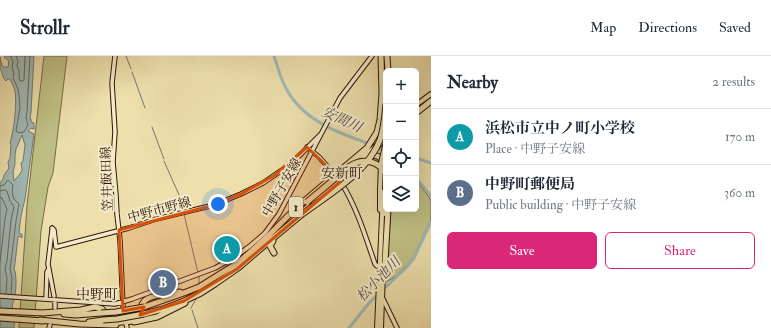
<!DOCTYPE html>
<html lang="en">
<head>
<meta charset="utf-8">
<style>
	body { margin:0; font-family:"IM FELL Double Pica","Noto Serif JP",serif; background:#f2f2f3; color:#1f2937 }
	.controls { position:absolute; right:12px; top:12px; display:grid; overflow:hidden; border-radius:6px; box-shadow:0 4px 16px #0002 }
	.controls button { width:36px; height:36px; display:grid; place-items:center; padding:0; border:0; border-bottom:1px solid #e0e1e3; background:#fff; color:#1f2937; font:20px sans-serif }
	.you { position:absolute; left:218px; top:148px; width:14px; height:14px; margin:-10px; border:3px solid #fff; border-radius:50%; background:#1a73e8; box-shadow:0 0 0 6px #1a73e833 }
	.badge { display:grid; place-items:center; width:26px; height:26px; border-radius:50%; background:#db2777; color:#fff; font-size:13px; font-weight:700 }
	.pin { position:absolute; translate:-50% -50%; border:2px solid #fff; box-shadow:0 1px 4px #0006 }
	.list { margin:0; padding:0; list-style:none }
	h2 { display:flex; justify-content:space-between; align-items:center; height:52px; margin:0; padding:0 16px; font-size:17px }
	h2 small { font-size:13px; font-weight:400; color:#747a83 }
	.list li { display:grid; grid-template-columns:26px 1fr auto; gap:12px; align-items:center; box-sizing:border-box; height:56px; padding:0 16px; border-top:1px solid #e0e1e3 }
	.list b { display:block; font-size:15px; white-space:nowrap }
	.list p { margin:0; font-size:13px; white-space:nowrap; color:#747a83 }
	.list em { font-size:13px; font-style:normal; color:#747a83 }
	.actions { display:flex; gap:8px; padding:12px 16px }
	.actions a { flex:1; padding:9px 0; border:1px solid #db2777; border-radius:6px; text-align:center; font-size:14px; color:#db2777 }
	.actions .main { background:#db2777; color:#fff }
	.icon { flex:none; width:22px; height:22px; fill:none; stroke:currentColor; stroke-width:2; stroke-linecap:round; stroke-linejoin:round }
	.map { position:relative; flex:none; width:431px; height:272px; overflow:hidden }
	header { display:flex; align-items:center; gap:24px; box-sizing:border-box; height:56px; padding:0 20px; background:#fff; border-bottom:1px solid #e0e1e3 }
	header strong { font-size:19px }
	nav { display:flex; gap:22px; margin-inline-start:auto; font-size:14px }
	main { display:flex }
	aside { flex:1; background:#fff }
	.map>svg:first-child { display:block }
	.green { fill:#bfc085; stroke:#786a46 }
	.water { fill:#a0bab7; stroke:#737871; fill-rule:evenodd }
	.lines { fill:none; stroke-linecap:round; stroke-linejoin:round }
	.shore { stroke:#68675f; stroke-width:1 }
	.stream { stroke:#737871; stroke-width:1 }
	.river { stroke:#a0bab7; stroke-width:3 }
	.secondary-casing { stroke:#301407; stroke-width:5.5 }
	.primary-casing { stroke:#301407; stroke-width:6 }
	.highway-casing { stroke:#301407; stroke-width:7 }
	.secondary { stroke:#f3ebca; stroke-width:3.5 }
	.primary { stroke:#ede0ad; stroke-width:4 }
	.highway { stroke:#ede0ad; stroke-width:5 }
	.primary-bridge-casing { stroke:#301407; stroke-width:6; stroke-linecap:butt }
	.highway-bridge-casing { stroke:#301407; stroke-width:7; stroke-linecap:butt }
	.primary-bridge { stroke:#ede0ad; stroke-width:4 }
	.highway-bridge { stroke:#ede0ad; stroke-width:5 }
	.marked { fill:#d6520c; fill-opacity:0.2; stroke:#d6520c; stroke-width:3; stroke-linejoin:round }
	.labels { text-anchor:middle; stroke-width:4; stroke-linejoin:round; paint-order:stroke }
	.shield { fill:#f3ebca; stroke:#6a5442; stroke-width:1 }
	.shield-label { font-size:12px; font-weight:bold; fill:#301407 }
	.street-label { font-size:13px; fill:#301407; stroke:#f3ebca }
	.water-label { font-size:14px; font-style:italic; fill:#574e45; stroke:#f3ebca }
	.neighbourhood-label { font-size:14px; fill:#301407; stroke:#f3ebca }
</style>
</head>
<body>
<header>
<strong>Strollr</strong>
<nav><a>Map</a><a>Directions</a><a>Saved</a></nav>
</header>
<main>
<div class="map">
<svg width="431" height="272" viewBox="0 0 431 272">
	<rect width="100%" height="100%" fill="#ede0ad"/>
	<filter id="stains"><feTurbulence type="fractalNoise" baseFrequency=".005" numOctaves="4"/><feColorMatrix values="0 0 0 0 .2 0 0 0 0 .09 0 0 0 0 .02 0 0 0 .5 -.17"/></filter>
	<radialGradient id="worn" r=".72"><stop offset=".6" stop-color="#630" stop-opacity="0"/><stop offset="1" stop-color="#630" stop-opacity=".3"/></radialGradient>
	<path class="green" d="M44,0H67L53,117L48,131L41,175L34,272H19L27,149L35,79Z
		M416,124L429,141L431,145V163L414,200L409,207L396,220L385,227L388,195L391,153H416Z"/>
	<path class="water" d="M5,0H34L31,56L30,63H31V66L34,67V73L31,72L28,75L34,78L25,143C22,154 20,165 19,176L20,178H22V182L19,180L18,181L15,207L14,214L15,215C17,226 16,239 12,250L15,258L14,272H0V127L3,123L4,119L9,112L8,106L10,102L11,88L10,87C14,73 17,50 15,35C14,31 12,27 10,23H8L6,25C2,22 3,16 0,13V1L2,10L4,11H8L9,5L4,1ZM22,79L25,89L23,105L21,107L22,114L20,118L14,125L13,116L15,108V99L16,93Z"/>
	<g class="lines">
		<path class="shore" d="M10,0L13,5L12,12L14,17L13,22L18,33L19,39L20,52L16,75L19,77L24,76L28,69L26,62L27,55L30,0
			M16,0L18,5L17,10L19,15V21L20,25H22L24,24L25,0
			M0,130L4,129L8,124L13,129L12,136L14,143L19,148L16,165L11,206L10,213L12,222L11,238
			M0,135L5,134L7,135L10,145L14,151L11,164L7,205L5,213L7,222L6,238
			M0,141L2,142L7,153L5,163L0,206"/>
		<path class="stream" d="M126,0L131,13
			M132,16L145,52
			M152,71L164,103
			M164,105L180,141L183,155
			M184,158L198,217
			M199,220V228
			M191,252L197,241
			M192,254L198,272"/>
		<path class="river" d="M274,0C278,11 280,22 286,32C302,64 338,77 370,88
			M378,91L386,97
			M416,102L431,107
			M416,122L431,140
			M349,272L369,247L407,211L414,202L431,166"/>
		<g class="secondary-casing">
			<path id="secondary" d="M115,0L112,27L115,76L113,106L116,139L117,158L120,184L123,250L127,272
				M307,91L319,101L336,120
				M342,128C357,152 366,182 375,208L377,210H380
				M52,172L54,174L56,191L129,172L156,163L214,149L241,138L263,127L288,110L296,103L321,78
				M52,174L48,208L54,240
				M0,240L115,248L132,243L215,212L235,201L250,190L265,177L279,158L340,42L372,0
				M381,241L383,243L397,272
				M46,243L47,216L48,214
				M55,247V252
				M49,272L50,269"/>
		</g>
		<g class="primary-casing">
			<path id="primary" d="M416,49L431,38
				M380,154V134
				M385,158L386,144
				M377,272L384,115
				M381,272L383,216"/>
		</g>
		<g class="highway-casing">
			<path id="highway" d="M387,0L388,15
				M385,31L386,48
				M416,57L431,45
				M369,100C380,98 382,102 384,112
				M298,159L340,126L352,115L361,104L386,82
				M273,185L270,190L274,197
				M383,219L385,206L388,153
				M144,251L181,238L199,231L236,208L247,199L269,179L296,152L367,92L377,76L380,64L382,37L381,0
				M0,255L44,257
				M42,257L81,254L95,251L102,253L111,265C116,267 121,266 126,266C149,264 135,249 147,243C152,239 172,238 180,236
				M64,258L76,259L101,257
				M144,258L163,253L184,245L201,237L215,228L238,212L272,183L301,159
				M0,262L43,265
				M40,264L79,268L116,269
				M89,266L103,264
				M134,266L157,261L185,247"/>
		</g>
		<use href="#secondary" class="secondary"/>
		<use href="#primary" class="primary"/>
		<use href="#highway" class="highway"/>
		<g class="primary-bridge-casing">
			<path id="primary-bridge" d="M380,134L381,107L386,86"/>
		</g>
		<g class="highway-bridge-casing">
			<path id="highway-bridge" d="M307,146L350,110C363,102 378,104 386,118
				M301,159C328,139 368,116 380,84C384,72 385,60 386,48
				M101,257L116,256L144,251
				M103,264L117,263L144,258"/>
		</g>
		<use href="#primary-bridge" class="primary-bridge"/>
		<use href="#highway-bridge" class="highway-bridge"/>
	</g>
	<path class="marked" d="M307,91L335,118L340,126L237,213L184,245L140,259L144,251L123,255L119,174L214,149L241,138L275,119Z"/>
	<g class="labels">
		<rect class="shield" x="289" y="141" width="14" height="20" rx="3"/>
		<g class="shield-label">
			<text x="296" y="155">1</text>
		</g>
		<g class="street-label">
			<text transform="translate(106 123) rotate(-92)" y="5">笠井飯田線</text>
			<text transform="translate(281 131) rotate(-60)" y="5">中野子安線</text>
			<text transform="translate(159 153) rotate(-15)" y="5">中野市野線</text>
		</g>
		<g class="water-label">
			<text transform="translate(342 63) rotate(25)" y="5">安間川</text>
			<text transform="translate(378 223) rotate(-46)" y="5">松小池川</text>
		</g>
		<g class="neighbourhood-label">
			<text x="342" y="122">安新町</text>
			<text x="97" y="243">中野町</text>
		</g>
	</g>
	<rect width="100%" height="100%" filter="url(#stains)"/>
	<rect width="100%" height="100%" fill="url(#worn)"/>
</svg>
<div class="controls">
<button>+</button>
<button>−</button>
<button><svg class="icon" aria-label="locate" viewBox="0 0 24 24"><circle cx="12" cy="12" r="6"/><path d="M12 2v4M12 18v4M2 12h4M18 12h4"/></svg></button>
<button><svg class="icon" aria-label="layers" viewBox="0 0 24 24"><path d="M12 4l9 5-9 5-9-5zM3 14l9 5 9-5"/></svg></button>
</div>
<div class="you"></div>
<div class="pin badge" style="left:227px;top:193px;background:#0f9aa8">A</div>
<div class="pin badge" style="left:163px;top:227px;background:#5c6f8a">B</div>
</div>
<aside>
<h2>Nearby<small>2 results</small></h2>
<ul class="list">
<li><span class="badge" style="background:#0f9aa8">A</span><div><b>浜松市立中ノ町小学校</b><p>Place · 中野子安線</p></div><em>170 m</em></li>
<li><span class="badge" style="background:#5c6f8a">B</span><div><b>中野町郵便局</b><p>Public building · 中野子安線</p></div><em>360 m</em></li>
</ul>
<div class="actions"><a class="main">Save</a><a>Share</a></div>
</aside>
</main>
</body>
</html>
